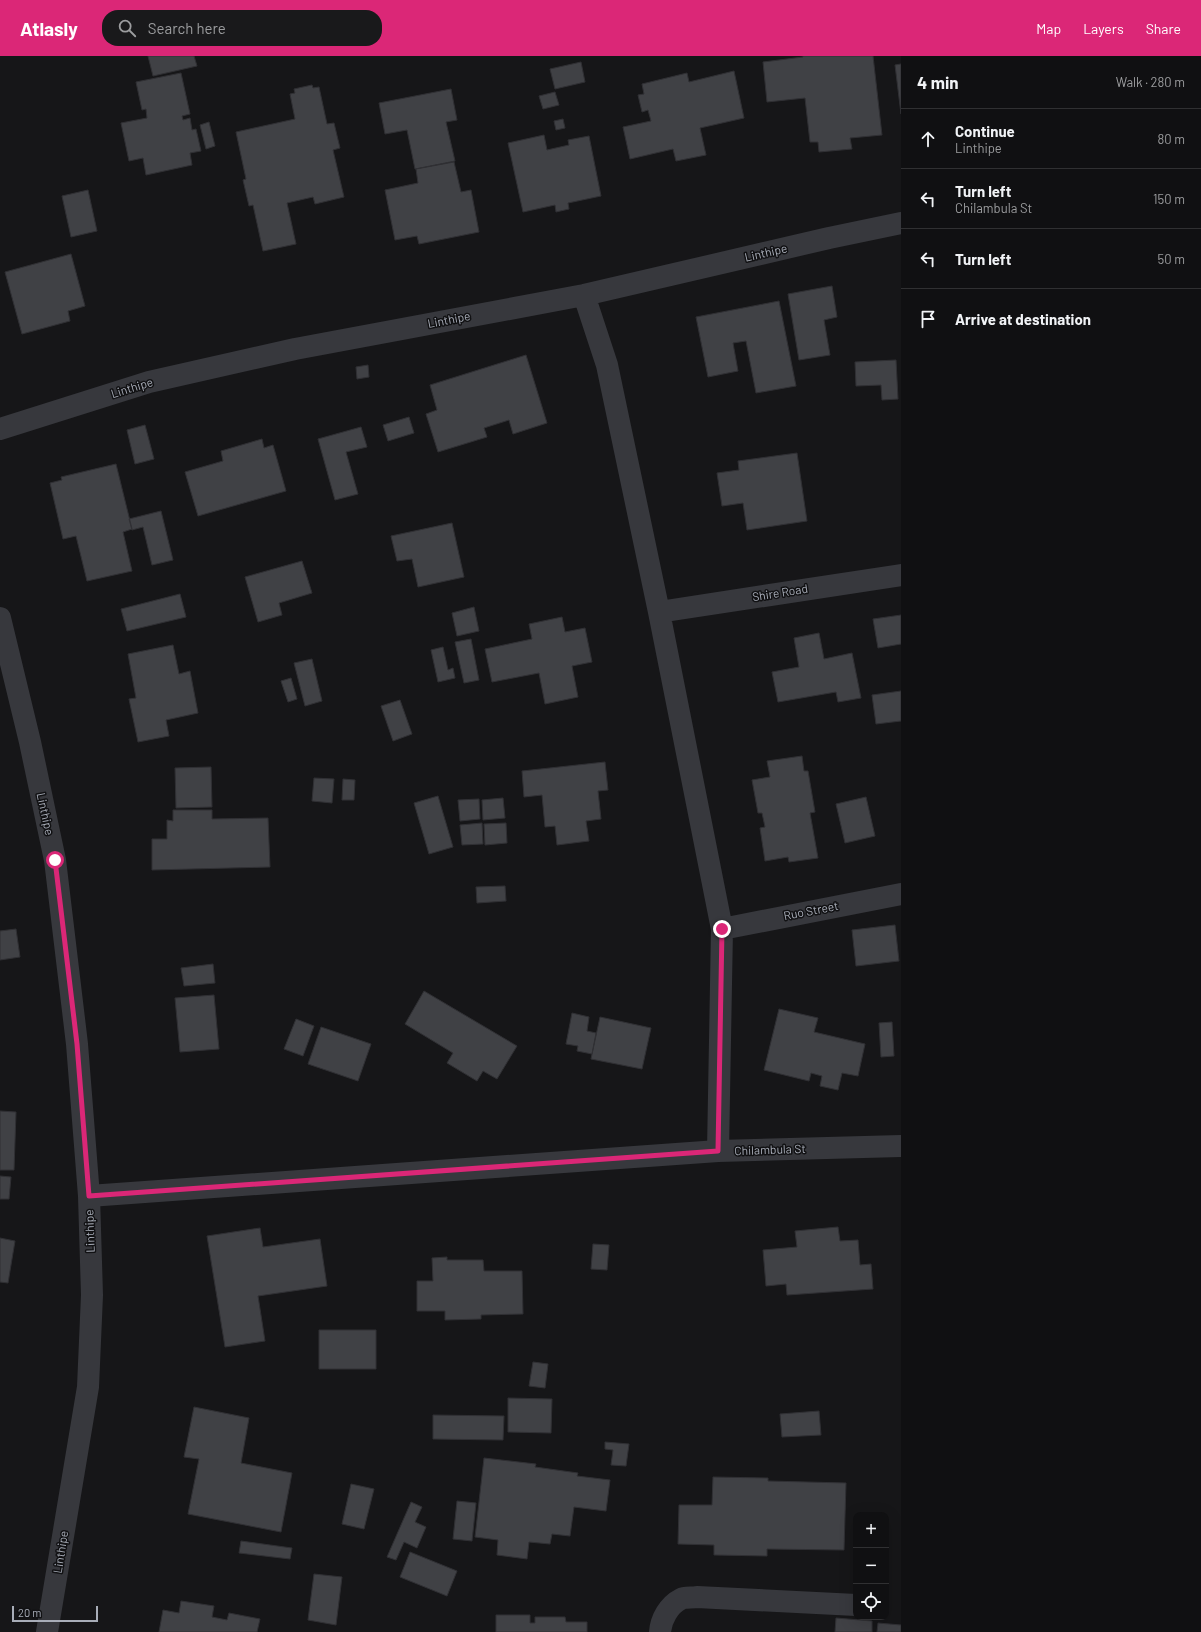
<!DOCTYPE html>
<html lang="en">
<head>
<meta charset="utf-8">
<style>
	body { margin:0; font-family:Barlow,sans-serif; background:#19191b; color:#f1f3f6 }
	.controls { position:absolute; right:12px; bottom:12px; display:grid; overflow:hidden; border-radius:8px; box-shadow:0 4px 16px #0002 }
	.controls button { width:36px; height:36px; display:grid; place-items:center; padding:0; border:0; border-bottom:1px solid #303032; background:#101012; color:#f1f3f6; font:20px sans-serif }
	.scale { position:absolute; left:12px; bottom:10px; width:86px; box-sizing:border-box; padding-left:4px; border:2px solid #a8adb8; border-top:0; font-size:11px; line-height:14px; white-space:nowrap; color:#a8adb8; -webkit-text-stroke:3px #111113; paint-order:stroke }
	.stop { position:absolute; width:12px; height:12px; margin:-9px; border:3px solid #db2777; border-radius:50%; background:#fff }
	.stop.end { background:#db2777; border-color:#fff; box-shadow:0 1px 4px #0008 }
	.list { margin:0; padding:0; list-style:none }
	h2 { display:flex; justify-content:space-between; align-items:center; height:52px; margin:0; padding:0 16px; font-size:17px }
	h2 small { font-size:13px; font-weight:400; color:#9c9d9f }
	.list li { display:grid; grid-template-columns:26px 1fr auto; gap:12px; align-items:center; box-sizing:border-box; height:60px; padding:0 16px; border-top:1px solid #303032 }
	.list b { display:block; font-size:15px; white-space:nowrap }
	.list p { margin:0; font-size:13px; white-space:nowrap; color:#9c9d9f }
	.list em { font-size:13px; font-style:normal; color:#9c9d9f }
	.icon { flex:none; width:22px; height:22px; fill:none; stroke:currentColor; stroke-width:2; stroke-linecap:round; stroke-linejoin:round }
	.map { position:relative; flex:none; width:901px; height:1576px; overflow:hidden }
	header { display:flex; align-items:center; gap:24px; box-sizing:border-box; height:56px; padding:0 20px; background:#db2777; color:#fff }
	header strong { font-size:19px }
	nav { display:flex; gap:22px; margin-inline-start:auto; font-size:14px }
	.search { width:280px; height:36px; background:#19191b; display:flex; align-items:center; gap:10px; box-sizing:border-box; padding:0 14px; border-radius:16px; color:#9c9d9f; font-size:15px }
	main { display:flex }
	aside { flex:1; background:#101012 }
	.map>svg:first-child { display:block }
	.building { fill:#404145; stroke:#303034 }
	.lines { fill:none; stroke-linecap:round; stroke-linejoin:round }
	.street { stroke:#37383d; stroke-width:22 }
	.route { stroke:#db2777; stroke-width:5 }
	.labels { text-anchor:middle; stroke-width:3; stroke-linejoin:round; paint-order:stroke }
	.street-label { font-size:12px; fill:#a8adb8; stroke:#111113 }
</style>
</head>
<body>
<header>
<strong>Atlasly</strong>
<div class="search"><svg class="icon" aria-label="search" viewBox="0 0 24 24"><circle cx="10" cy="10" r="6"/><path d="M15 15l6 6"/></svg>Search here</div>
<nav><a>Map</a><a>Layers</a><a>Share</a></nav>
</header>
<main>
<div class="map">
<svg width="901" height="1576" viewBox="0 0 901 1576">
	<rect width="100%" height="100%" fill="#161618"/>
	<path class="building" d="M148,0H194L197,10L153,20Z
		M803,0H873L882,79L850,82L852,93L819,96L818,86H810L805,42L767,46L763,6L803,1Z
		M581,6L585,26L555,33L550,13Z
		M901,8V58L895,9Z
		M734,15L744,62L700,72L706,99L676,105L673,93L630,103L623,71L651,65L648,54L642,56L638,39L644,38L642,28L687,17L689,26Z
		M181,17L190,58L182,60L183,64L190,62L192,74L196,73L201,95L190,97L192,109L146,119L143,102L129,105L121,67L147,62L146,53L142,54L136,26Z
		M312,29L313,32L319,31L327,68L334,67L340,92L333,94L344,141L315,148L313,141L287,147L296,188L263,195L253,149L249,150L243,124L246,123L236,76L295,63L290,38L295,37L294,33Z
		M451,33L457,64L446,66L455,105L415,113L407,74L385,78L379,47Z
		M555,36L559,49L543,53L539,40Z
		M563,63L565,72L556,74L554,65Z
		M209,66L215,90L206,93L200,69Z
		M544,79L547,94L569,89L568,84L589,80L601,140L568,147L569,153L556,156L555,149L523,156L508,87Z
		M454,106L461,136L471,134L479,176L419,188L417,180L395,184L385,134L418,127L416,113Z
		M88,134L97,175L71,181L62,140Z
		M71,198L85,250L68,255L70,265L22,278L5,216Z
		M832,230L837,261L824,264L830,299L799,304L788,238Z
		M779,245L796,330L756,337L746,285L733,287L738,315L708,321L696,261Z
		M526,299L547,367L513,378L509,364L484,372L487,381L438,396L426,358L437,354L430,329Z
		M896,304L898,343L882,344L881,329L856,330L855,306Z
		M368,309L369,321L357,323L356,311Z
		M409,361L414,377L388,385L383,369Z
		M145,369L154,403L135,408L127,374Z
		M361,371L367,391L346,396L358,438L335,444L318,383Z
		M262,383L264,392L273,389L286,435L198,460L185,416L223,405L221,395Z
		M797,397L807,465L747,474L743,447L722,450L717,417L739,414L738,405Z
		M116,408L132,473L123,476L132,515L87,525L76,480L63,483L50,427L62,424L61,421Z
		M161,455L173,504L152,509L143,471L132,474L129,463Z
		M452,467L464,521L418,531L412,503L397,505L391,480Z
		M302,505L312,537L279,547L282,559L258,566L245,521Z
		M180,538L186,561L127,575L121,553Z
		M474,551L479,575L457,580L452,557Z
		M901,559V588L878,592L873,563Z
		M562,561L565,576L585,572L592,606L572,610L578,641L545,648L539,617L492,626L485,593L532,583L529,568Z
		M819,577L824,603L852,597L861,642L838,646L836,636L778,646L772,616L799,611L794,582Z
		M471,583L479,624L464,627L455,586Z
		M173,589L179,618L190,615L198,657L166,664L169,680L138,686L129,643L136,642L128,598Z
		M443,591L448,614L453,612L455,622L438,626L431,594Z
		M312,603L322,645L305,650L294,607Z
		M291,622L297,643L288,646L281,625Z
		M901,635V665L876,668L872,639Z
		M400,644L412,678L393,685L381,650Z
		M802,700L804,715H808L815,756L810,757L818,802L789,806L788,801L765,805L760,772L765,771L762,757H758L752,724L770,721L767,705Z
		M605,706L608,734L598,735L601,763L586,765L589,785L557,789L555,770L545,771L542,739L524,741L522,715Z
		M211,711L212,751L176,752L175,712Z
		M314,722L334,723L332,747L312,745Z
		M343,723L355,724L354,744H342Z
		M438,740L453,791L429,798L414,747Z
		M866,741L875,780L845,787L836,748Z
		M503,742L505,762L483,764L482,744Z
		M479,743L480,763L460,765L458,744Z
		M173,754H212V763L268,762L270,811L152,814V783H167V764L173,765Z
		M482,767L483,788L462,789L460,769Z
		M506,767L507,787L485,789L484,768Z
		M505,830L506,845L477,847L476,831Z
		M895,869L899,905L856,910L852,874Z
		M16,873L20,901L0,904V875Z
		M213,908L215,927L184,930L181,912Z
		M424,935L517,990L497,1023L483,1015L477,1025L447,1007L453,997L405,968Z
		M214,939L219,993L180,996L175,942Z
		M779,953L818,962L814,976L865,988L858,1020L842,1017L838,1034L820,1030L822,1020L811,1017L809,1025L764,1014Z
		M572,957L589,961L587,975L596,977L592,998L577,995L578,990L566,988Z
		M600,961L651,972L642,1013L591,1003Z
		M296,963L314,970L303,1000L284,993Z
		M892,966L894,1000L881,1001L879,967Z
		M321,971L371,988L358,1025L308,1008Z
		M0,1055L16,1056L14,1114H0Z
		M0,1120L11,1121L9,1143H0Z
		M838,1171L840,1185L858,1184L860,1209L871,1208L873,1233L787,1239L786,1228L766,1230L763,1194L797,1191L795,1175Z
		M260,1172L263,1191L320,1183L327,1230L258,1240L265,1285L225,1291L207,1180Z
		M0,1182L15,1185L8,1227L0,1226Z
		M593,1188L609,1189L607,1214L591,1213Z
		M447,1201V1204H483L484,1215H522L523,1258L481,1259V1263L445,1264V1255H417V1225H433L432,1202Z
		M319,1274H376V1313H319Z
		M533,1306L548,1308L545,1332L529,1330Z
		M508,1342L552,1343L551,1377L508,1376Z
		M194,1351L249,1362L241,1407L292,1417L281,1476L188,1458L199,1403L184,1401Z
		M819,1355L821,1379L782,1381L780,1358Z
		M433,1359L504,1360L503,1384L433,1383Z
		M605,1386L629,1388L626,1410L611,1409L613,1394L605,1393Z
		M484,1402L536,1408L535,1411L578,1417L577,1420L610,1424L606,1455L574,1451L570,1480L552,1478L550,1488L529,1486L527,1503L497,1499L498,1484L475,1481Z
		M713,1421L768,1422V1425L846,1427L844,1494L767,1493V1500L714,1499V1489L678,1488L679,1449H712Z
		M351,1428L374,1433L364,1473L342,1468Z
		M457,1445L476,1447L472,1485L453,1483Z
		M411,1446L422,1451L415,1466L426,1471L417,1492L404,1486L396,1504L387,1501Z
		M241,1485L292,1492L290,1503L239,1497Z
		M410,1496L457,1515L447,1540L400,1521Z
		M314,1518L342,1521L336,1569L308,1564Z
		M181,1545L214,1550L212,1561L227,1564L229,1557L260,1563L257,1576H159L163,1554L179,1557Z
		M496,1559H530V1567H535V1561H565L566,1566H587V1576H496Z
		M836,1562L872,1565V1576H835Z
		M878,1567L901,1569V1576H877Z"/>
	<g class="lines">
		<path class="street" d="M584,239L607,309L659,556L722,873L718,1095
			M0,373L149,326L295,293L584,239L829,182L901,167
			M659,556L901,519
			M0,562L30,686L55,804L77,988L89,1140L92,1239L88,1331L47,1576
			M722,873L901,838
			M89,1140L718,1095L901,1090
			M660,1576C661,1563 669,1549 681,1543C685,1541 692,1542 697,1541L856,1549"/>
	</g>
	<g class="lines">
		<path class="route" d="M55,804L77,988L89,1140L718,1095L722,873"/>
	</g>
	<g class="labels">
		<g class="street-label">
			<text transform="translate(766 197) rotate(-13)" y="4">Linthipe</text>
			<text transform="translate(449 264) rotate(-11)" y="4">Linthipe</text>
			<text transform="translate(132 332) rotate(-17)" y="4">Linthipe</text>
			<text transform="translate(780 537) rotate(-9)" y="4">Shire Road</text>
			<text transform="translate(45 758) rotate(78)" y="4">Linthipe</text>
			<text transform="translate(811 855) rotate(-11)" y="4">Ruo Street</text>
			<text transform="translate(770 1094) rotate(-2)" y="4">Chilambula St</text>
			<text transform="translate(90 1175) rotate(-92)" y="4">Linthipe</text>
			<text transform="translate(61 1496) rotate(-81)" y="4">Linthipe</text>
		</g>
	</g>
</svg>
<div class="controls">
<button>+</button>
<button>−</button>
<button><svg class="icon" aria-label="locate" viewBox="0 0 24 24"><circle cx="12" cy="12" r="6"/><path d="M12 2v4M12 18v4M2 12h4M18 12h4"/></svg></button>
</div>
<div class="scale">20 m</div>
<div class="stop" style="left:55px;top:804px"></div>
<div class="stop end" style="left:722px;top:873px"></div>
</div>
<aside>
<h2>4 min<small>Walk · 280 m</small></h2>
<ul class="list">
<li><svg class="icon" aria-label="ahead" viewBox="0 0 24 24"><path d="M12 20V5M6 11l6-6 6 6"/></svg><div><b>Continue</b><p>Linthipe</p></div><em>80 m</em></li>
<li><svg class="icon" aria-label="left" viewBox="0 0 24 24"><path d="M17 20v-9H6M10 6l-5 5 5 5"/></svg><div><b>Turn left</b><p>Chilambula St</p></div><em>150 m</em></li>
<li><svg class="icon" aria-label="left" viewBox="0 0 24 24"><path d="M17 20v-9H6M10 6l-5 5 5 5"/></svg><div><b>Turn left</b></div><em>50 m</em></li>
<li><svg class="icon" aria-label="arrive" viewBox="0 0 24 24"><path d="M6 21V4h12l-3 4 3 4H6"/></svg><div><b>Arrive at destination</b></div></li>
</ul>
</aside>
</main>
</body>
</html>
